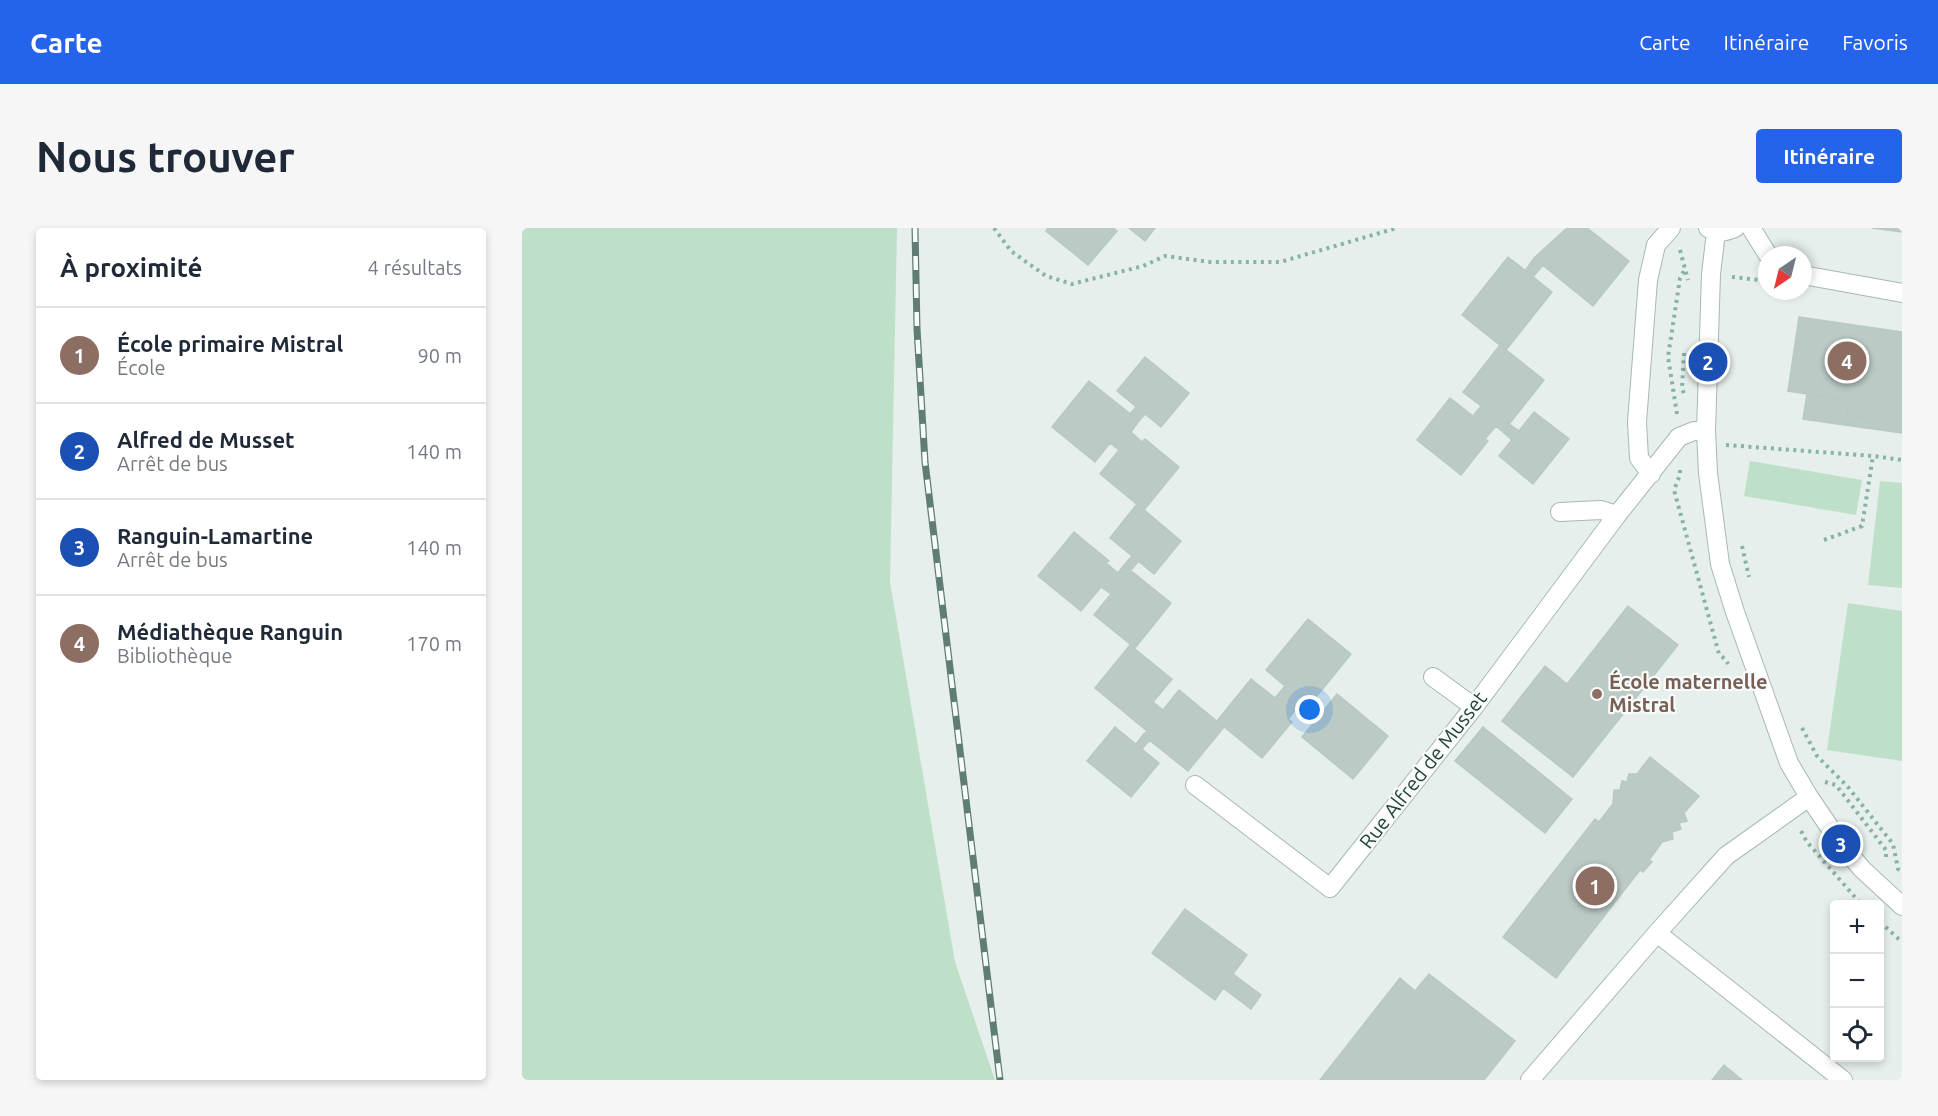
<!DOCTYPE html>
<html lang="fr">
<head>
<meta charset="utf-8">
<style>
	body { margin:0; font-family:Ubuntu,sans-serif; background:#f6f6f7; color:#1f2937 }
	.controls { position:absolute; right:18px; bottom:18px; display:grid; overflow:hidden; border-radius:6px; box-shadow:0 3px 9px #0003 }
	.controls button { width:54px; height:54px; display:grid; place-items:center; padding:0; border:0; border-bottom:2px solid #e0e1e3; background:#fff; color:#1f2937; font:30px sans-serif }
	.compass { position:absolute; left:1236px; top:18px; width:54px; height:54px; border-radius:50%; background:#fff; box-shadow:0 3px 9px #0003; rotate:215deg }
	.you { position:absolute; left:788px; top:482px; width:21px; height:21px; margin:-15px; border:4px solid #fff; border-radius:50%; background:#1a73e8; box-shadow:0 0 0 9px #1a73e833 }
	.badge { display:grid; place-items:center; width:39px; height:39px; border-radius:50%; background:#2563eb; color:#fff; font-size:20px; font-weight:700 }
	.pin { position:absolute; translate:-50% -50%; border:3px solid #fff; box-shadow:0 2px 6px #0006 }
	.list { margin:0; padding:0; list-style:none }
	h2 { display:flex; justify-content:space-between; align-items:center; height:78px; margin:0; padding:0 24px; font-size:26px }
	h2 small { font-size:20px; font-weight:400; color:#747a83 }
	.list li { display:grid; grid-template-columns:39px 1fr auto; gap:18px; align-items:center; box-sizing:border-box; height:96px; padding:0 24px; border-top:2px solid #e0e1e3 }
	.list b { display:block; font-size:22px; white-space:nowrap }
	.list p { margin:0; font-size:20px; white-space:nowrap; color:#747a83 }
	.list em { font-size:20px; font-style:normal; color:#747a83 }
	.icon { flex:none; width:33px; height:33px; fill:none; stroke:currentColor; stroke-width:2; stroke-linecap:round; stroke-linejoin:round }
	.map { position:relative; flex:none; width:1380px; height:852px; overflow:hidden; border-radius:6px }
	header { display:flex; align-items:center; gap:36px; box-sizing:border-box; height:84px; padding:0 30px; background:#2563eb; color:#fff }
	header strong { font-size:28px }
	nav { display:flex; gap:33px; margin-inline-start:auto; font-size:21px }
	.intro { display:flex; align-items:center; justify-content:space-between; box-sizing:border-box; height:144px; padding:0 36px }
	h1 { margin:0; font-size:42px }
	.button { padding:15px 27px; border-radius:6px; background:#2563eb; color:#fff; font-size:21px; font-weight:700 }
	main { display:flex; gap:36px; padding:0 36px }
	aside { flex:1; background:#fff; border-radius:6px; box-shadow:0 3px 9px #0003 }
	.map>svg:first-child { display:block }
	.green { fill:#bfe0c8 }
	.building { fill:#bbcac4; stroke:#b8c9c2; stroke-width:1.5 }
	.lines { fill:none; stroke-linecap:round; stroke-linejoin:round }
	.minor-casing { stroke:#a8b8b2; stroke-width:20 }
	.path { stroke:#86b3a5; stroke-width:4; stroke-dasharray:3 4.5; stroke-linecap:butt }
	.minor { stroke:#fff; stroke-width:18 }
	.rail-casing { stroke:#5f7d75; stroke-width:7 }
	.rail { stroke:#f7fbf9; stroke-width:4.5; stroke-dasharray:14; stroke-linecap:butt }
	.education-dot { fill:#8d6e63; stroke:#f7fbf9; stroke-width:2 }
	.labels { text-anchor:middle; stroke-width:4.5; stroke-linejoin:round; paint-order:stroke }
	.education-label { font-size:20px; font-weight:bold; fill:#785e54; stroke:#f7fbf9; text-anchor:start }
	.street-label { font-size:20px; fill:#24423a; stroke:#f7fbf9 }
</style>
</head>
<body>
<header>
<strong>Carte</strong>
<nav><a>Carte</a><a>Itinéraire</a><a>Favoris</a></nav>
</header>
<div class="intro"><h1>Nous trouver</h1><a class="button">Itinéraire</a></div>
<main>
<aside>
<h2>À proximité<small>4 résultats</small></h2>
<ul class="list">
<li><span class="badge" style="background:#8d6e63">1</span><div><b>École primaire Mistral</b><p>École</p></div><em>90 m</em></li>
<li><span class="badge" style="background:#1a4fb4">2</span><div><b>Alfred de Musset</b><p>Arrêt de bus</p></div><em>140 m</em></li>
<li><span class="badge" style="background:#1a4fb4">3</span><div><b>Ranguin-Lamartine</b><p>Arrêt de bus</p></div><em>140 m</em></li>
<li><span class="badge" style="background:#8d6e63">4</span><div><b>Médiathèque Ranguin</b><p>Bibliothèque</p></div><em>170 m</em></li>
</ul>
</aside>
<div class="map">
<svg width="1380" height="852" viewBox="0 0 1380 852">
	<rect width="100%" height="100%" fill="#e6efeb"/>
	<path class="green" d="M0,0H375L368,354L433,734L473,852H0Z
		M1228,233L1340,252L1334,287L1222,268Z
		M1358,253L1380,255V360L1346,357Z
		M1326,375L1380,383V533L1305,522Z"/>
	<path class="building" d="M526,0H591L595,3L566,37L524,3Z
		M607,0H633L623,13Z
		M1045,0H1065L1107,33L1071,78L1012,30Z
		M1350,0H1380V4Z
		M986,29L1030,64L984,122L940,87Z
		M1012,30L1021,37L1011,49L1003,43Z
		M1277,89L1380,104V195L1325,187L1327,172L1266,163Z
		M978,117L1022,152L981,204L974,198L963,211L966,213L939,247L895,212L928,170L951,188L959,178L941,164Z
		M623,129L667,165L639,199L595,163Z
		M567,153L617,193L609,204L620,214L623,211L657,239L622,282L578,246L597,222L588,215L573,234L530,199Z
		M1285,166L1327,172L1325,187L1380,195V205L1281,191Z
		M614,179L623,186L617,193L608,186Z
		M1012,184L1047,211L1011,256L977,228Z
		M987,196L997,203L990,212L981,204Z
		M615,276L659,313L632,346L588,310Z
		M552,304L587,333L584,335L596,345L602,337L649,375L613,420L572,387L589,366L579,359L559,383L516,348Z
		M610,328L617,333L609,342L602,337Z
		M1106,378L1156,417L1051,549L980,493L1023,438L1045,456Z
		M786,391L829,426L782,484L776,479L766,491L770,494L740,530L695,493L729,451L753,470L763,458L744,442Z
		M608,417L650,451L631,474L641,482L657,462L702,499L666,543L621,507L625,503L573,460Z
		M815,466L866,508L831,551L780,509Z
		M789,475L800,484L793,493L782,484Z
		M593,499L637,535L609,569L565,533Z
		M961,499L1050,571L1023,605L933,533Z
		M621,507L628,512L620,521L614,516Z
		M1128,529L1177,568L1162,585L1165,593L1157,595L1159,601L1150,604L1151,611L1140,614L1127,632L1130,634L1121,644L1118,642L1034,750L981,709L1073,591L1077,594L1091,576L1092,562H1098L1100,553L1105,554L1107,546H1115Z
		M663,681L725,727L711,746L739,767L729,781L701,760L693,772L630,725Z
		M907,746L993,813L962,852H798L878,750L893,763Z
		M1202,837L1220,852H1190Z"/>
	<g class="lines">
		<g class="minor-casing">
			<path id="minor" d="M1186,0C1196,6 1203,4 1213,0
				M1229,0L1246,27
				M1194,4L1189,46L1184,203L1186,245L1198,336L1213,384L1267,535L1287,569L1319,616L1340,641L1380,678
				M1281,47L1380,65
				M1129,246L1117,230L1115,194L1126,52L1134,17L1149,0
				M1038,284L1079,282L1095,287
				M911,449L952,479
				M673,557L808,660L952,479L1095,287L1157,209L1172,203H1184
				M1135,705L1321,852
				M1008,852L1135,705L1204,628L1287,569"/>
		</g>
		<path class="path" d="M472,0L489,23L524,48L550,56L621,38L643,28L688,34H758L875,0
			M1158,22L1166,52
			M1210,49L1238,52
			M1162,125L1160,160L1162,166
			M1155,186L1146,129L1158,50L1162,43
			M1204,217L1351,228L1380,232
			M1158,242V247L1152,262L1197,426L1204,432L1206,436
			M1302,312L1340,298L1351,228
			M1220,318L1227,349
			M1280,500L1295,528L1326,559L1371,616L1376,641L1380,644
			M1303,554L1314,557L1364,622V632
			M1279,603L1285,614L1339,676
			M1358,694L1380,714"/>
		<use href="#minor" class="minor"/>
		<g class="rail-casing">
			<path id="rail" d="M393,0L395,101L403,234L478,852"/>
		</g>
		<use href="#rail" class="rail"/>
	</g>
	<circle class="education-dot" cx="1075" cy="466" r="6"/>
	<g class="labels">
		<g class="education-label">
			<text x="1087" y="461">École maternelle<tspan x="1087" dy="23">Mistral</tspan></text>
		</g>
		<g class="street-label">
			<text transform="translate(901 542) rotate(-52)" y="7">Rue Alfred de Musset</text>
		</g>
	</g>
</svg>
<div class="controls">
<button>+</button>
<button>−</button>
<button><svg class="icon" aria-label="locate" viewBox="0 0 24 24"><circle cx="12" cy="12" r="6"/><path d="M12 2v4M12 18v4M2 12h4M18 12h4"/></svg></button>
</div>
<svg class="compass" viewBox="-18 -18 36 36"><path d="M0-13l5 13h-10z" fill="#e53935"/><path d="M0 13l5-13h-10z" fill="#747a83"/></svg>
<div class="you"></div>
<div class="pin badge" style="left:1073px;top:658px;background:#8d6e63">1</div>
<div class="pin badge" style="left:1186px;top:134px;background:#1a4fb4">2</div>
<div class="pin badge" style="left:1319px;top:616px;background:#1a4fb4">3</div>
<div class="pin badge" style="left:1325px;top:133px;background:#8d6e63">4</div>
</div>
</main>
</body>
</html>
